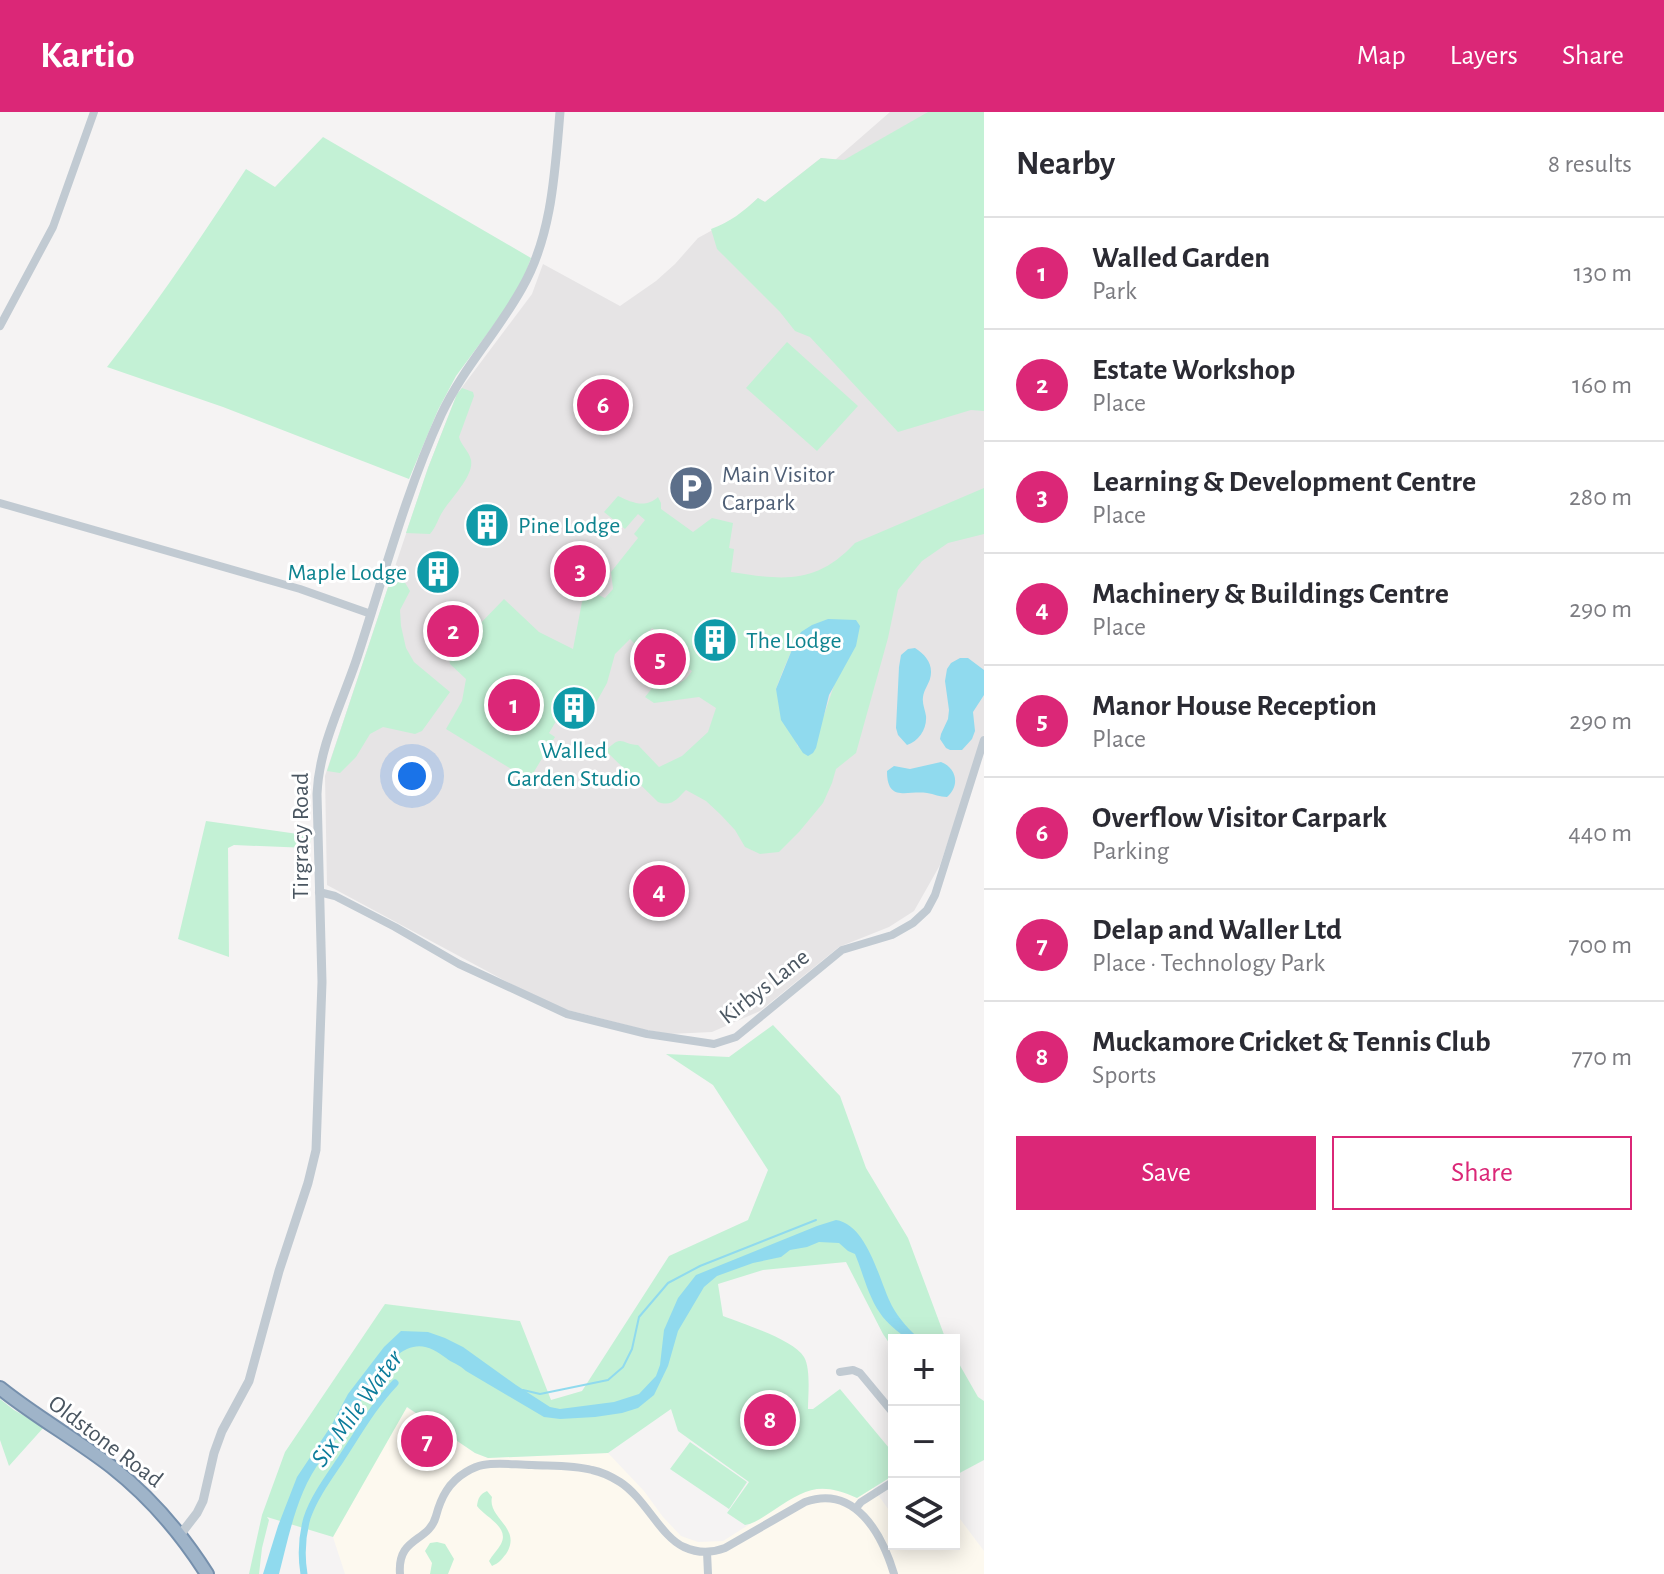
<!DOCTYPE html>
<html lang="en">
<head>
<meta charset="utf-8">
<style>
	body { margin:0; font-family:"Alegreya Sans",sans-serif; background:#f2f2f3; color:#2b2b33 }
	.controls { position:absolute; right:24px; bottom:24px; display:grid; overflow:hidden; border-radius:0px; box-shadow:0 4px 20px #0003 }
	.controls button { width:72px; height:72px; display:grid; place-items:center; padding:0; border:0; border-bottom:2px solid #e1e1e2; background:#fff; color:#2b2b33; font:40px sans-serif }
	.you { position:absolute; left:412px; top:664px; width:28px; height:28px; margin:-20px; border:6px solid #fff; border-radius:50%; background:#1a73e8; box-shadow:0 0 0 12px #1a73e833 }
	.badge { display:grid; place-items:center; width:52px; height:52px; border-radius:50%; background:#db2777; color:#fff; font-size:26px; font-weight:700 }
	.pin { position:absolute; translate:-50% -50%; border:4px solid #fff; box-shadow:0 2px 8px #0006 }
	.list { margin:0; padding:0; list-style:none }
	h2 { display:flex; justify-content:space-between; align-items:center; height:104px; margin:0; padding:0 32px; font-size:34px }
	h2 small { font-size:26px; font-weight:400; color:#7c7c81 }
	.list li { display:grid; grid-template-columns:52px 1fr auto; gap:24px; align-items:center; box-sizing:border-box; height:112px; padding:0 32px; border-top:2px solid #e1e1e2 }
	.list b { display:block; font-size:30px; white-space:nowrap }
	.list p { margin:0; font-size:26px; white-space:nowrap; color:#7c7c81 }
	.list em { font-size:26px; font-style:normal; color:#7c7c81 }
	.actions { display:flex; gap:16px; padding:24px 32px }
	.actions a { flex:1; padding:18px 0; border:2px solid #db2777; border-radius:0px; text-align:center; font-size:28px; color:#db2777 }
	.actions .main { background:#db2777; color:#fff }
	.icon { flex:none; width:44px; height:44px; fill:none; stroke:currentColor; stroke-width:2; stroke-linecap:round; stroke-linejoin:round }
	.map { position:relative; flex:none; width:984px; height:1462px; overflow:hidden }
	header { display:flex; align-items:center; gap:48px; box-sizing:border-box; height:112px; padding:0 40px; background:#db2777; color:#fff }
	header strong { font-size:38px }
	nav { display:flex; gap:44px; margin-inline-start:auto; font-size:28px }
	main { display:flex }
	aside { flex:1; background:#fff }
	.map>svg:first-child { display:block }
	.commercial { fill:#fdf9ef }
	.education { fill:#e6e4e5 }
	.green { fill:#c3f1d5; fill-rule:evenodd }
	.water { fill:#90daee }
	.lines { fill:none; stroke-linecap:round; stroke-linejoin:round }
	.stream { stroke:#90daee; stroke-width:2 }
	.canal { stroke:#90daee; stroke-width:7 }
	.trunk-casing { stroke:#7690ad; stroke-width:16 }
	.minor { stroke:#c1cad2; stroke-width:8 }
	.tertiary { stroke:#c1cad2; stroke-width:9 }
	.trunk { stroke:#9fb4c9; stroke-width:12 }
	.labels { text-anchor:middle; stroke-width:6; stroke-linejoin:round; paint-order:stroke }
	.service-label { font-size:24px; fill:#4e5e75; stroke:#fff; text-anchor:start }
	.culture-label { font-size:24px; fill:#0d838f; stroke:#fff; text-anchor:start }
	.street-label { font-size:24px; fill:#4a5661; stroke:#fff }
	.water-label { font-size:26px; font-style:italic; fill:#0c7c9b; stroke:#fff }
</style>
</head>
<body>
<header>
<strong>Kartio</strong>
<nav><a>Map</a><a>Layers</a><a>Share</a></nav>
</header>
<main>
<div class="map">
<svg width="984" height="1462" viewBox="0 0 984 1462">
	<rect width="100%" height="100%" fill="#f5f3f3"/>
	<path class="commercial" d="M406,1295L475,1341L488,1346L608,1341L644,1379L663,1405L681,1424L698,1430L723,1429L804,1378L836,1376L857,1386L873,1376L894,1405V1432H954V1399L984,1439V1462H345L333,1425Z"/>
	<path class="education" d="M890,0H984V623L940,753L914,799L889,815L839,835L760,899L712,920L669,922L642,917L552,894L327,773L325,664L428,356L457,282L532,182L543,152L620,194L656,169L675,152L698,126L740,103L758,86L765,90L821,46L835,48Z"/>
	<path class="green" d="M928,0H984V299L971,298L898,320L810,225L795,219L780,200L717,137L711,117C730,110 743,100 758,86L765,90L821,46L844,48Z
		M323,25L531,146L522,171L507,195L456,264L438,298L409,367L223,295L107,255C157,192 201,125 246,57L275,75Z
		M787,230L858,294L817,339L746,276Z
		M462,276L473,280L474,284L459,325C461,333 469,339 471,348C474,364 451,386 443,399C438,406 437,414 430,422L406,421L428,356L457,282Z
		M984,376V422L948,431L922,449L898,478L888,526L856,641L836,657L832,671L823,691L799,720L779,740L760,742L745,735L735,718L720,702L706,689L686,678C677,687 672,695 658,690L606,639C622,621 622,633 638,633L659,655L682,644L708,620L716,596L699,585L654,591L645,585L657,570L665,576C677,573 685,570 692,559L682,552L689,542L652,516L636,533L630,527L615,542L607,571L597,589L577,609L574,606L586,587L577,581L561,607L558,606L549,621L555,625L529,668L446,617L462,589L466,567L450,552L449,544L504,487L539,520L573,537L582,490L590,479L605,486L613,477L611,460L638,426L634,422L645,408L638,402L625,417L604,400L618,384C631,390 645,397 658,385L661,391V397L693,420L712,406L733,411L729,436L734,437L731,460C783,468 816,473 855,431ZM843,508H856L824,603L798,635L776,577L782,561L793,535Z
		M395,454L410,479L400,498L401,514L406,536L414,550L450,580L422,619L415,622L383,615L370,622L356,645L340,661L327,659Z
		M206,709L312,724L308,736L234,733L228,736L229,845L178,827Z
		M773,913L840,984L866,1056L908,1126L946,1228H894V1238L883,1222L846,1150L763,1158L718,1172L723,1204C743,1212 793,1227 804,1245C811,1257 808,1283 808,1297H813L840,1277L894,1342V1363L857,1386C819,1369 806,1377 774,1398C764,1404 756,1411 745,1413L727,1401L749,1370L678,1319L671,1297L608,1341L488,1346L475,1341L407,1295L333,1425L267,1405L269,1408L262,1436L259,1462H249L262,1403L285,1340L385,1192L520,1209L551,1288L582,1279L669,1144L748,1108L768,1058L713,973L666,942L729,945Z
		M954,1243L978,1285L984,1289V1348L954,1364Z
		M0,1287L14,1298L44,1315L9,1354L0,1328Z
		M690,1330L747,1370L729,1397L670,1357Z
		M487,1379L492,1385C487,1406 523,1416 506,1442C501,1448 499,1451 492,1454L489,1449C492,1443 498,1438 501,1432C510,1415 485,1405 477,1394C478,1386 480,1382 487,1379Z
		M437,1430L445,1432L454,1447L448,1462H430L432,1451L425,1439L430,1431Z"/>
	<path class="water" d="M828,507L856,508L860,514L856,534L829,583L816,636L813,641L808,644L803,641L781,608L776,577L793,535L801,520L812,513Z
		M915,536C926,543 934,553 930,567C928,573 924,578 923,585C922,592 925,597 926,604C927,617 919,629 907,633L898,623L896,616L899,555L901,543L908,537Z
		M960,546H968L984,558V583L973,600L975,619L972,627L962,638H950L946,636L940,627L941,622L948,607L949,598L945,569L947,557L951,551Z
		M941,650C957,656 960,674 947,685C940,685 934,682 927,681C907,678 887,691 887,659L894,654L910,657Z
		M836,1108C868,1113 879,1169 892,1194C899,1207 910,1219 921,1228H908C898,1219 887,1212 880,1201C868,1184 863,1161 855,1142L848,1139L839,1131L819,1130L807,1135L790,1138L781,1145L753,1151L717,1164L704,1175L678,1219L668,1254L654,1283L638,1296L622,1301L595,1305L560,1307L544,1305L466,1259C459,1252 452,1251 446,1246C434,1237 422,1230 407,1237C402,1239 396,1244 392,1248C374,1266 360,1291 346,1313C331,1334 313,1356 303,1380C292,1406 286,1435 279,1462H263L278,1414L297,1365L331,1314L348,1282L384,1235L401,1219L428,1220L445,1226L463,1235L516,1273L550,1295L560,1297L614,1290L639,1282L656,1264L660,1253L664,1218L678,1186L696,1163L817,1114Z"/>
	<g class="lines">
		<path class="stream" d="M523,1278L540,1282L608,1268L623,1255L632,1237L639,1205L668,1171L700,1154L816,1108"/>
		<path class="canal" d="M304,1462C301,1444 302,1424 307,1406C314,1385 329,1365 341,1347C358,1321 374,1293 395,1271"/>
		<g class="trunk-casing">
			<path id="trunk" d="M0,1276C36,1305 76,1327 112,1355C150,1385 181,1421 207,1462"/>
		</g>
		<path class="minor" d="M0,214L53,115L94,0
			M0,391L300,477L371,502
			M319,780L335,784L395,815L459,852L567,902L647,922L714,932L736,925L842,838L892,823L913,811L927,798L935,783L984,628
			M840,1260L853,1258L860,1261L894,1302
			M856,1396L861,1390L894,1369
			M707,1440L708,1462
			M400,1462C397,1424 429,1431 436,1404C441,1385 449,1370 466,1360C471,1357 477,1354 483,1353C499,1350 516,1353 532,1353C552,1354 573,1353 592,1358C602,1360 612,1365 620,1370C645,1386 661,1425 684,1435C697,1441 712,1441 725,1436L805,1390C855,1372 882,1422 894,1462"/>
		<path class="tertiary" d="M180,1423L197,1401L203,1389L214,1341L222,1319L249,1269L279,1159L308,1071L316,1038L322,870L317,682C319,635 341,593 356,549C383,467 405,382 441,303C463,256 497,221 522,176C552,124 555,59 560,0"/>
		<use href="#trunk" class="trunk"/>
	</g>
	<defs>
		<g id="parking-disc" transform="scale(2.3)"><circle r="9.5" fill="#5c6f8a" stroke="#fff"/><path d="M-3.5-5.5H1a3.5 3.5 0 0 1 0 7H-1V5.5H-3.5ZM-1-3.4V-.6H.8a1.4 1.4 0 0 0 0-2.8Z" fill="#fff"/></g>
		<g id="building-disc" transform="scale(2.3)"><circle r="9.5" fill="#0f9aa8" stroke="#fff"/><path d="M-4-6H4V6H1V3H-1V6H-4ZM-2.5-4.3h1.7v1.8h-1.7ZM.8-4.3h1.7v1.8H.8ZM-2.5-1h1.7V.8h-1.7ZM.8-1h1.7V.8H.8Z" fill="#fff"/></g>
	</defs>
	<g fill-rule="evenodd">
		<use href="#parking-disc" x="691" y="376"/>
		<use href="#building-disc" x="487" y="413"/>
		<use href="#building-disc" x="438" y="460"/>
		<use href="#building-disc" x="715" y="528"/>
		<use href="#building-disc" x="574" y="596"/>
	</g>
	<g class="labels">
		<g class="service-label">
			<text x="722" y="370">Main Visitor<tspan x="722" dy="28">Carpark</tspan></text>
		</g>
		<g class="culture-label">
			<text x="518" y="421">Pine Lodge</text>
			<text x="407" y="468" text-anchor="end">Maple Lodge</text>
			<text x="746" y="536">The Lodge</text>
			<text x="574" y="646" text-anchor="middle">Walled<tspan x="574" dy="28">Garden Studio</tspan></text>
		</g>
		<g class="street-label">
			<text transform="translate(300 724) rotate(-90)" y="8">Tirgracy Road</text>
			<text transform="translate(764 874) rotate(-38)" y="8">Kirbys Lane</text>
			<text transform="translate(106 1329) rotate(37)" y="8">Oldstone Road</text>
		</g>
		<g class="water-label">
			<text transform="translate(356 1296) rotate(-54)" y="9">Six Mile Water</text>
		</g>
	</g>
</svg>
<div class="controls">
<button>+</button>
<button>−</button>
<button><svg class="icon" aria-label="layers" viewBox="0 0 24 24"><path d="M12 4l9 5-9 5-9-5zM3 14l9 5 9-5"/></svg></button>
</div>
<div class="you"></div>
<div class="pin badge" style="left:514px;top:593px">1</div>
<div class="pin badge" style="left:453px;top:519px">2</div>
<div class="pin badge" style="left:580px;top:459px">3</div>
<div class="pin badge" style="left:659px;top:779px">4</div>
<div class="pin badge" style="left:660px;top:547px">5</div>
<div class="pin badge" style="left:603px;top:293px">6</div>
<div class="pin badge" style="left:427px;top:1329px">7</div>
<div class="pin badge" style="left:770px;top:1308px">8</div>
</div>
<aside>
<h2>Nearby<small>8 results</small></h2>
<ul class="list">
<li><span class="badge">1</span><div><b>Walled Garden</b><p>Park</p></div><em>130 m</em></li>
<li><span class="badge">2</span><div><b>Estate Workshop</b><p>Place</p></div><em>160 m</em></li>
<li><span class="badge">3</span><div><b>Learning &amp; Development Centre</b><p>Place</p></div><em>280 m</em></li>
<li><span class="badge">4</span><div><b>Machinery &amp; Buildings Centre</b><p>Place</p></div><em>290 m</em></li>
<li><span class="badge">5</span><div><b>Manor House Reception</b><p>Place</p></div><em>290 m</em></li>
<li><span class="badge">6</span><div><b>Overflow Visitor Carpark</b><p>Parking</p></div><em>440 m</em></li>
<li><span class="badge">7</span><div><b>Delap and Waller Ltd</b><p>Place · Technology Park</p></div><em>700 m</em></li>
<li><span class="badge">8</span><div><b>Muckamore Cricket &amp; Tennis Club</b><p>Sports</p></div><em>770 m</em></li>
</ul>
<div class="actions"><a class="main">Save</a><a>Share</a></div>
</aside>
</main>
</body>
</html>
